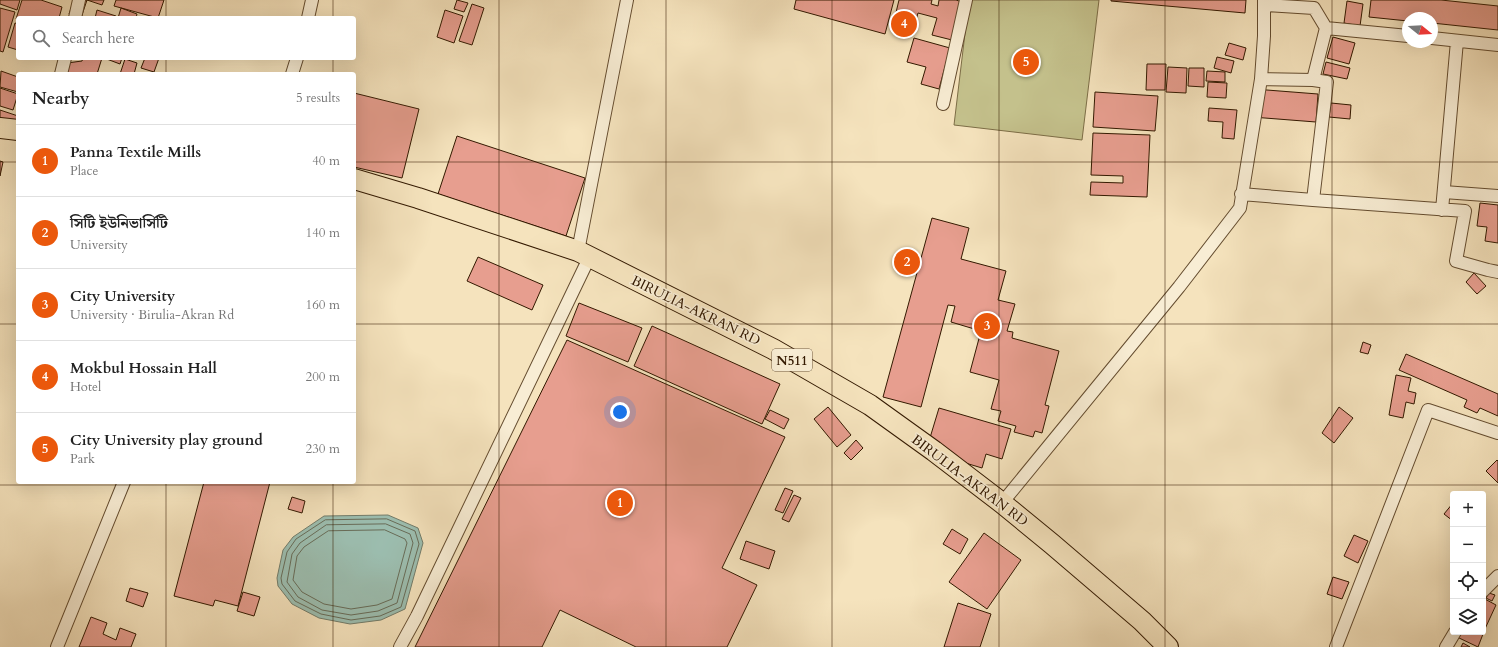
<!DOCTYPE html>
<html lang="en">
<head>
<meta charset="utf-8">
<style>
	body { margin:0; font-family:Cardo,"Noto Serif Bengali",serif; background:#f6f6f6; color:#222 }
	.controls { position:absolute; right:12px; bottom:12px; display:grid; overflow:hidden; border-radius:4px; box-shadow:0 4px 16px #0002 }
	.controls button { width:36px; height:36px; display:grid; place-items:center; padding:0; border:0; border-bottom:1px solid #e0e0e0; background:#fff; color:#222; font:20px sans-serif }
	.compass { position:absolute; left:1402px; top:12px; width:36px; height:36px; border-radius:50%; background:#fff; box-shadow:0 4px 16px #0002; rotate:108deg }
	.you { position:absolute; left:620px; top:412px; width:14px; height:14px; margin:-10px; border:3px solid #fff; border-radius:50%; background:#1a73e8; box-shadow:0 0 0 6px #1a73e833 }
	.badge { display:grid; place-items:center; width:26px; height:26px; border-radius:50%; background:#ea580c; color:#fff; font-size:13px; font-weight:700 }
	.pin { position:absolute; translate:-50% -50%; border:2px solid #fff; box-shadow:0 1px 4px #0006 }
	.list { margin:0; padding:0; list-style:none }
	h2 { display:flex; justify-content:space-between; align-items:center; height:52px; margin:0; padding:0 16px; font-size:17px }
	h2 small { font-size:13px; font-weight:400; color:#767676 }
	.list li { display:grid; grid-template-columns:26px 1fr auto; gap:12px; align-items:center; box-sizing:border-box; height:72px; padding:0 16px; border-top:1px solid #e0e0e0 }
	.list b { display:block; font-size:15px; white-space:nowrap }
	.list p { margin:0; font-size:13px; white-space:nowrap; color:#767676 }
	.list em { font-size:13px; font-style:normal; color:#767676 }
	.icon { flex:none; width:22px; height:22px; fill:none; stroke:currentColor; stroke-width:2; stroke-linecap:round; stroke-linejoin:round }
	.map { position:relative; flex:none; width:1498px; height:647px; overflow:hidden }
	.search { position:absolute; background:#fff; box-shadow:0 4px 16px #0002; left:16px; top:16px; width:340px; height:44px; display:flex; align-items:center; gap:10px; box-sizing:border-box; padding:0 14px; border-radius:4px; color:#767676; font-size:15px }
	.panel { position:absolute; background:#fff; box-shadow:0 4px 16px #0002; left:16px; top:72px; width:340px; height:412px; border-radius:4px }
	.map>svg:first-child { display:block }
	.green { fill:#c4c18c; stroke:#7c6d46 }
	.water { fill:#9cbeb0; stroke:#727c6a }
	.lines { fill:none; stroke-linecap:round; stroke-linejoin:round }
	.shore { stroke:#686c58; stroke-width:1 }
	.building { fill:#e79e8f; stroke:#331900 }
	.minor-casing { stroke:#644c2f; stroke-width:14 }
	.trunk-casing { stroke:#331900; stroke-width:22 }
	.minor { stroke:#f8edd4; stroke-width:12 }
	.trunk { stroke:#f5e3bd; stroke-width:20 }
	.grid { fill:none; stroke:#331900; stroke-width:1; stroke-opacity:0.55 }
	.labels { text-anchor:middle; stroke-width:3; stroke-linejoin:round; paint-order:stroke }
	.shield { fill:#f8edd4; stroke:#6e5940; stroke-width:1 }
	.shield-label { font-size:13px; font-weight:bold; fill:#331900 }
	.street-label { font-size:14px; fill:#331900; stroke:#f8edd4 }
</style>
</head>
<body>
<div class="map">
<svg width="1498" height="647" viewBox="0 0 1498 647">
	<rect width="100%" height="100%" fill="#f5e3bd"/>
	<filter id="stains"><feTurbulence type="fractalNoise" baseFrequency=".005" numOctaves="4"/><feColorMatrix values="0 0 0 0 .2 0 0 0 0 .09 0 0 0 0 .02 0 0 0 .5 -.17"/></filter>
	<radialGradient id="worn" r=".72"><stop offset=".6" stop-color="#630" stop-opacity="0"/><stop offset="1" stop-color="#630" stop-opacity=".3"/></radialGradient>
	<path class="green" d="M969,0H1099L1082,140L954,125Z"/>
	<path class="water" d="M388,515L418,528L423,543L405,609L381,620L350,624L319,618L292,604L278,586L277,578L283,550L293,537L324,516Z"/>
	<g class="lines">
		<path class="shore" d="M387,519L415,531L419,544L401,607L380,616L351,620L321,614L295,601L282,584L281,578L287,552L296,539L325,520Z
			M386,524L410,534L413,543L397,603L378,611L351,615L322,610L298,597L287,582L292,554L300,543L326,525Z
			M385,530L405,539L407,543L392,599L377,605L351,609L324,604L302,592L293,580L297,556L304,547L328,531Z"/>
	</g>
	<path class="building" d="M0,0H20L17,10L0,4Z
		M22,0H41L62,7L59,18L16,19Z
		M74,0H104L102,5L87,0L81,18L69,14Z
		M116,0H164L158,18L114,6Z
		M457,0L468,3L464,12L454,9Z
		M796,0H894L885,34L794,9Z
		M899,0H932L931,4L938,6L939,0H956L962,2L952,40L932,35L937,18L918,13L912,34L892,29Z
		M1111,0H1246L1245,13L1111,1Z
		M1371,0H1441L1498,6V30L1432,23V18H1408V21L1369,17Z
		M1347,1L1363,4L1360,26L1344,23Z
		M472,4L484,8L472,45L459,41Z
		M0,8L15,12L3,52L0,51Z
		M121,8L137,14L136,18H118Z
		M97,10L116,16L115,18H95Z
		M445,10L463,16L454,43L437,37Z
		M15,23L18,24V50L8,47Z
		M1333,37L1355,43L1349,64L1327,58Z
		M914,38L950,48L939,89L921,84L926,67L907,62Z
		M1229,43L1246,48L1243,60L1225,55Z
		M1217,57L1234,61L1231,73L1214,68Z
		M83,58H102L97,74H65L67,63L82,61Z
		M104,58H122L120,64Z
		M145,58H159L154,72L141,68Z
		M125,59L137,63L134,74H120Z
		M1326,62L1350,68L1347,79L1323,74Z
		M1147,64H1166L1165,90H1146Z
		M1168,67L1187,68L1186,93L1166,92Z
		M1189,68H1204V87L1188,86Z
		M1,71L18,77V92L0,87Z
		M1207,71L1225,72V82L1206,81Z
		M1208,82L1227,83L1226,98L1207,97Z
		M0,88L18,94L13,110L0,106Z
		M1254,89L1318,94L1316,122L1252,117Z
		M1095,92L1158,96L1155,131L1093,127Z
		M354,93L419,109L402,178L354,167Z
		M1331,103L1351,105L1350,119L1329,117Z
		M1209,108L1237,110L1234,139L1222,138L1223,122L1208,121Z
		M0,110L18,116V130L0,124Z
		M1093,133L1150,135L1147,197L1090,195L1091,182L1123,183V176L1091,175Z
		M457,136L585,178L566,236L438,194Z
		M0,161L3,162L0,176Z
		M1480,203L1498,205V243L1485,241L1487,227L1477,226Z
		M932,218L969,228L961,259L1006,271L998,300L1015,304L1007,331L1013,332L1012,338L1059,351L1045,405L1049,406L1042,433L1035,431L1033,437L1014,432L1016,426L998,421L1001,411L991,409L999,380L970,372L981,331L951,322L955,306L948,305L921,407L883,397Z
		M478,257L543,285L532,310L467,281Z
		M1474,273L1486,286L1477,294L1466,282Z
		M579,303L642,328L628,362L566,336Z
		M652,326L780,384L762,424L634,366Z
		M567,340L785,437L722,568L757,585L727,647H636L560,610L542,647H415Z
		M1363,342L1371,345L1368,354L1360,352Z
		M1406,354L1498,394V416L1480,408L1477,413L1464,407L1467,400L1399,370Z
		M1396,375L1411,378L1408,391L1416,393L1414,404L1406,402L1403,418L1389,415Z
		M828,407L851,435L837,447L814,419Z
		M1339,407L1353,418L1334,443L1322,433Z
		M939,408L1011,429L1002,459L986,454L982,468L926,451Z
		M770,410L789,419L784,429L765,419Z
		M856,440L863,448L851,460L844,453Z
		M1497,460L1498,461V483L1486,471Z
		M204,482H270L238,606L215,600L213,606L174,596Z
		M785,488L793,491L783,513L775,510Z
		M794,495L801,498L789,522L782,519Z
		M292,497L305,501L302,513L288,509Z
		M1453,503V521L1444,514Z
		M952,529L968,539L960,554L943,544Z
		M984,533L1021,560L987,609L949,582Z
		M1354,535L1368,541L1358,563L1344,556Z
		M746,541L775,551L769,569L740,559Z
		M1333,577L1349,582L1342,599L1327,594Z
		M130,588L148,593L143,607L126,601Z
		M243,592L260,597L254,616L237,611Z
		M1489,593L1495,595L1492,601L1486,598Z
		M1483,598L1496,605L1484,631L1483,630Z
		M958,603L991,614L980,647H944Z
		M91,617L107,623L103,634L116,640L120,628L136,634L131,647H79Z
		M1459,632H1479L1483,634L1478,647L1457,637Z
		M1463,643L1470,647H1461Z"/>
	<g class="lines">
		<g class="minor-casing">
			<path id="minor" d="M1264,5L1314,8L1326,28
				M75,18L79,0
				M308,18L312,0
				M1432,38L1498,45
				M61,74L65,58
				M292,74L297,58
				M1313,80L1326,28L1408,36
				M943,104L966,0
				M1444,192L1498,196
				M1241,194L1313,200L1327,82L1313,80L1261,79
				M1313,200L1465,211L1456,261L1488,270L1498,272
				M1442,210L1457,41
				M578,251L627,0
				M1002,503L1179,287L1240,208L1261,79L1264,36V0
				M1483,591L1498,576
				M57,647L124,482
				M400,647L417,616L589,258
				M1336,647L1428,410L1498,433
				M1446,647L1455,632"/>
		</g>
		<g class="trunk-casing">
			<path id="trunk" d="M0,128L18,130
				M354,179L418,198L578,251L773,349L870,405L934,451L1002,503L1052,544L1142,621L1168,647"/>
		</g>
		<use href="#minor" class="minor"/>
		<use href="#trunk" class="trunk"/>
	</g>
	<path class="grid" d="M166,0V18M333,0V18M499,0V647M666,0V647M832,0V647M999,0V647M1165,0V647M1332,0V647M166,58V74M333,58V74M0,162H18M354,162H1498M0,324H18M354,324H1498M166,482V647M333,482V647M0,485H1498"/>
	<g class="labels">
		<rect class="shield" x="772" y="349" width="40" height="22" rx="3"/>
		<g class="shield-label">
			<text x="792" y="365">N511</text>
		</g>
		<g class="street-label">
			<text transform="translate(696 310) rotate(26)" y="5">BIRULIA-AKRAN RD</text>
			<text transform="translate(970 480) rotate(37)" y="5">BIRULIA-AKRAN RD</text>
		</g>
	</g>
	<rect width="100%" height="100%" filter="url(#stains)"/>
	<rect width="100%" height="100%" fill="url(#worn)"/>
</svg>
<div class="controls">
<button>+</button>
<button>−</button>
<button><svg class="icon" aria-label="locate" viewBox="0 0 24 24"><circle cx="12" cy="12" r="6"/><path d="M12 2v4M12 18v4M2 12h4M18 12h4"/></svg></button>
<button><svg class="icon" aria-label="layers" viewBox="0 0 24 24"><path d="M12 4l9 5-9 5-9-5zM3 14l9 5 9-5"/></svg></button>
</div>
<svg class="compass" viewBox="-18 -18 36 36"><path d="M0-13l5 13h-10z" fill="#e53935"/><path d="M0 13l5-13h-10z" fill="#767676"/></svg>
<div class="you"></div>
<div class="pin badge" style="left:620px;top:503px">1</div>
<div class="pin badge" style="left:907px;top:262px">2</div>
<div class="pin badge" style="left:987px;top:326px">3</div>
<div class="pin badge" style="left:904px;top:24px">4</div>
<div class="pin badge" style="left:1026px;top:62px">5</div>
<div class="search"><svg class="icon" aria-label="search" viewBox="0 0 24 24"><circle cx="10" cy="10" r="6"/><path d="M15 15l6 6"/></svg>Search here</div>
<section class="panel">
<h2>Nearby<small>5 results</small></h2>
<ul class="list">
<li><span class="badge">1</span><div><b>Panna Textile Mills</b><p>Place</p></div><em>40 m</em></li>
<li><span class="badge">2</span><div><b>সিটি ইউনিভার্সিটি</b><p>University</p></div><em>140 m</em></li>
<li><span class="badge">3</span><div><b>City University</b><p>University · Birulia-Akran Rd</p></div><em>160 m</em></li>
<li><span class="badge">4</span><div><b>Mokbul Hossain Hall</b><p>Hotel</p></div><em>200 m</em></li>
<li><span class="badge">5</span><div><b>City University play ground</b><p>Park</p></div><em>230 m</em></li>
</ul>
</section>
</div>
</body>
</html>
